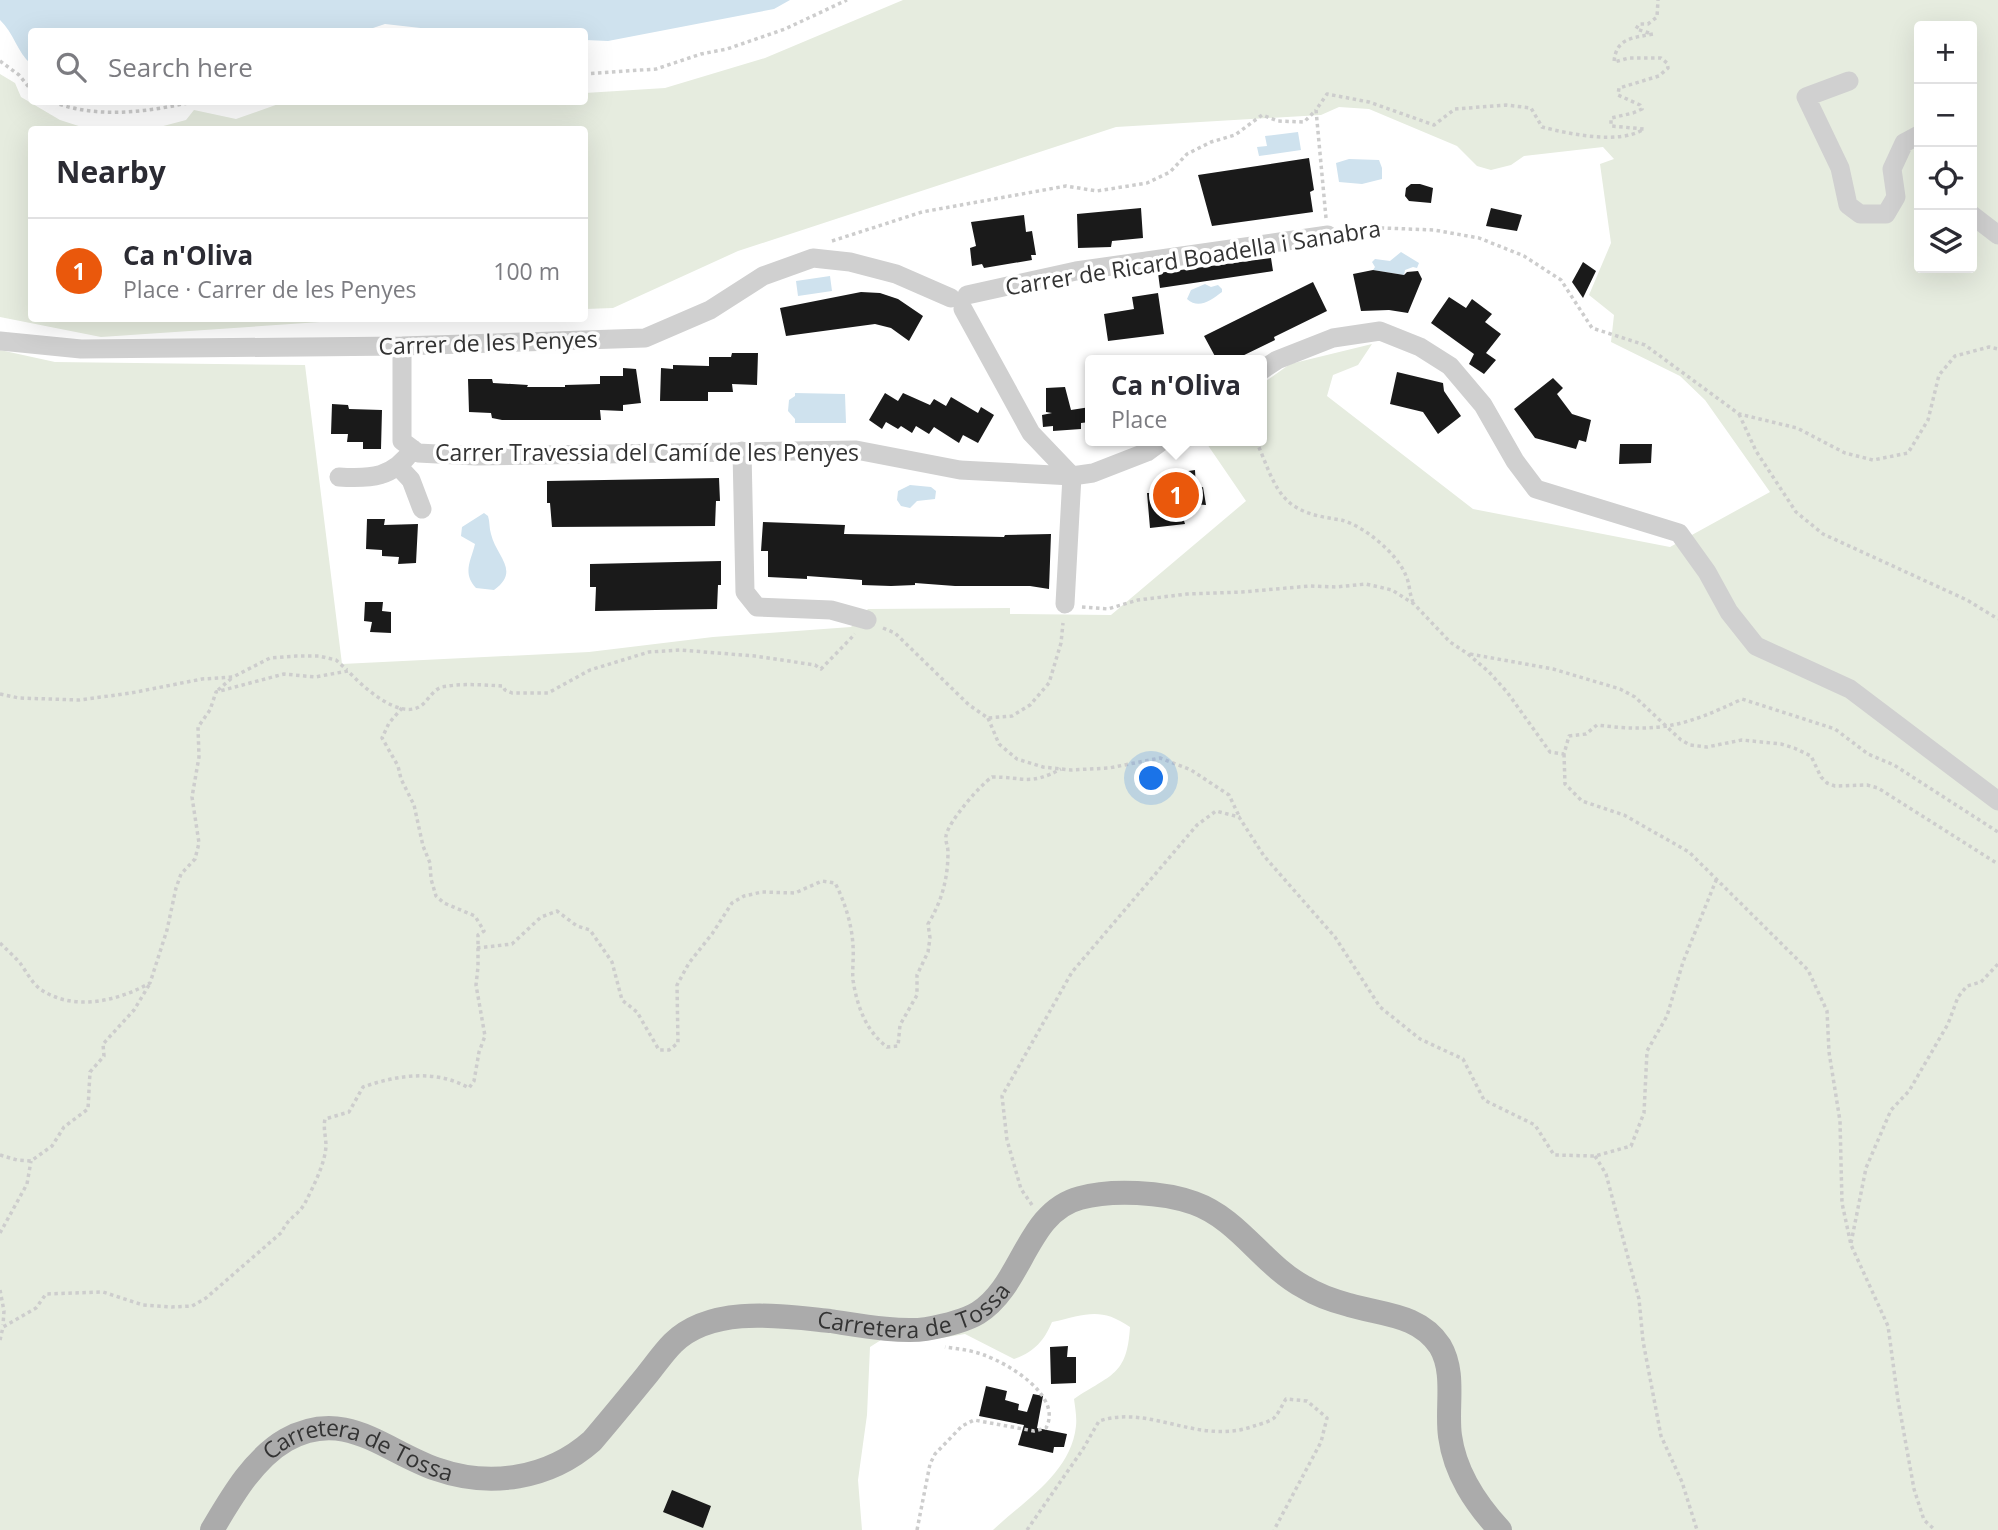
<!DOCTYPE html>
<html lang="en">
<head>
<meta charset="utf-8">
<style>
	body { margin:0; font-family:"Open Sans",sans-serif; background:#f7f7f7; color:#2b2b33 }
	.controls { position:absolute; right:21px; top:21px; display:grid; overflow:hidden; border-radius:7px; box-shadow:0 7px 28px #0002 }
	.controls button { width:63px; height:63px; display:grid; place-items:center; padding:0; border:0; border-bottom:2px solid #e1e1e2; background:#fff; color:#2b2b33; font:35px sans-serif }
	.you { position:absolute; left:1152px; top:779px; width:24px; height:24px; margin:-18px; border:5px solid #fff; border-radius:50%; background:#1a73e8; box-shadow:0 0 0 10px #1a73e833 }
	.badge { display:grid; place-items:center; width:46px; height:46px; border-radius:50%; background:#ea580c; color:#fff; font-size:23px; font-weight:700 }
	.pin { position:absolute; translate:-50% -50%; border:4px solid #fff; box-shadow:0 2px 7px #0006 }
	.popup { position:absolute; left:1085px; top:355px; width:182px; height:91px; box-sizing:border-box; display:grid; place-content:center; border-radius:7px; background:#fff; filter:drop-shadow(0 2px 5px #0005); font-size:23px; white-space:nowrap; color:#7c7c81 }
	.popup b { font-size:26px; color:#2b2b33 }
	.popup::after { content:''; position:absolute; left:50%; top:100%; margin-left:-14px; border:14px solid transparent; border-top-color:#fff }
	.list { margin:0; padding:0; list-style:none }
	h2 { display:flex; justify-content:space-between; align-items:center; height:91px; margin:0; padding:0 28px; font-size:30px }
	h2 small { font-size:23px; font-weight:400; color:#7c7c81 }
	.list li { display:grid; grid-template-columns:46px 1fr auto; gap:21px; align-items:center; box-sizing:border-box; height:105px; padding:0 28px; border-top:2px solid #e1e1e2 }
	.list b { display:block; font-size:26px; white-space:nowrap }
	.list p { margin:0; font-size:23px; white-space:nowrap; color:#7c7c81 }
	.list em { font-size:23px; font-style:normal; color:#7c7c81 }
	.icon { flex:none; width:38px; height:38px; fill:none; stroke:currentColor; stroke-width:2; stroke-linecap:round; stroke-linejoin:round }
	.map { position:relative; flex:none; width:1998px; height:1530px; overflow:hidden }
	.search { position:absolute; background:#fff; box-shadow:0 7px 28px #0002; left:28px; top:28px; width:560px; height:77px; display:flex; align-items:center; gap:18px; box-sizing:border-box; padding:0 24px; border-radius:7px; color:#7c7c81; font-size:26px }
	.panel { position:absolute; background:#fff; box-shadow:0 7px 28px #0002; left:28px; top:126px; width:560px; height:196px; border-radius:7px }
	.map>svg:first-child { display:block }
	.green { fill:#e6ecdf; fill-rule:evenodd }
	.water { fill:#cfe2ee }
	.building { fill:#1a1a1a }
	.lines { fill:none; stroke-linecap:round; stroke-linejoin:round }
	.path { stroke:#cdcdcd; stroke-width:3.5; stroke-dasharray:3.5 3.5; stroke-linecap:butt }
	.minor { stroke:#d0d0d0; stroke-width:19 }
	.major { stroke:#ababab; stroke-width:24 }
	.labels { text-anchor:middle; stroke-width:7; stroke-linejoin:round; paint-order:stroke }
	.street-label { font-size:23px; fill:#333; stroke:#fff }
</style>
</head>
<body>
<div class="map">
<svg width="1998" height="1530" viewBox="0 0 1998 1530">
	<rect width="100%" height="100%" fill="#fff"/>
	<path class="green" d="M903,0H1998V1530H993C1025,1500 1071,1473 1076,1426C1077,1417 1075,1407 1074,1399C1111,1374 1127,1376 1130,1327C1100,1306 1085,1315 1052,1322C1044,1341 1034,1352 1014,1359L965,1334L935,1339L881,1340L870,1347L867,1415L858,1480L862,1530H0V350L55,362L305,365L342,664L589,652L713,637L851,627L868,609L1010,608V614L1111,615L1246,501L1205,441H1262V384L1290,364L1372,344L1358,365L1333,375L1327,396L1473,509L1670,547L1770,492L1705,400L1680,376L1611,342L1614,315L1589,295L1611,243L1600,164L1614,159L1603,147L1524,156L1511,165L1491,170L1477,166L1457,146L1369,109L1339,107L1321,115L1116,127L738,251L613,308L585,309L584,130L152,129L186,120L194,110L236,119L284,102H584L585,93L665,88L765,58ZM1919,26H1972V268H1919Z
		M0,74L15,83L21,97L60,120L88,129L32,130V318L364,319L101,337L0,317Z"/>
	<path class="water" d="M0,0H790L774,9L608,41L585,40L584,32H456L385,24L361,32H32L31,64C17,52 14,33 0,20Z
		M1298,132L1301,150L1259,156L1257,147L1267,146L1265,136Z
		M1349,159L1379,160L1382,168V179L1362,184L1339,182L1336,163Z
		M1401,252L1419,263L1417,268L1413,267L1405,270L1404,275L1373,270L1375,267L1372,262L1375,259L1390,261Z
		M830,276L832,291L798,296L796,281Z
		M1205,284L1211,287L1218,285L1222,289V292C1211,300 1199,310 1187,299L1191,290Z
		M795,393L845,394L846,423H795V419L788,411L789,400L795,396Z
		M910,485L931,487L936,491L935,499L917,501L910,508L901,506L897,500L898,491Z
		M484,513L488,516C490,522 489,528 491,534C496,556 521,571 494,590L476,588C462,573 471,561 475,544L461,536L462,527Z"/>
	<path class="building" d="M1309,158L1314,190L1310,192L1313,212L1212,226L1198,175Z
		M1411,184H1420L1433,188L1431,203L1409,201L1405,196L1406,188Z
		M1141,208L1143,238L1112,241L1111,247L1078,248L1077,214Z
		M1491,208L1522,215L1517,231L1486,226Z
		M1024,215L1026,232L1032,231L1036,255H1031L1032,260L984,268L982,264L972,266L970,248L976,246L971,222Z
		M1271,258L1273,271L1160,288L1158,273Z
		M1583,262L1596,271L1583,298L1572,282Z
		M1373,270L1404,275L1407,272L1418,271L1422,279L1408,313L1389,310L1361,311L1353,274Z
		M1313,282L1327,311L1274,337L1275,340L1234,360H1217L1204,336Z
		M861,292L880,293L898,299L923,316L909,341L891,328L875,324L786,336L780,308Z
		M1158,293L1164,334L1108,341L1104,314L1134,309L1132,297Z
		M1449,297L1466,308L1472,299L1492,314L1485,322L1501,334L1486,353L1496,360L1484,374L1469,364L1474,354L1431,323Z
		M732,353H758L757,385L732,384L733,392H708V401H660L661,368L673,369V365L709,366V357H731Z
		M623,368L636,369L641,403L623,405V411L600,410L601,420H502L492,418L491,413L469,412L468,379H492L493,383L528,385L527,387H565V385L600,384V376H623Z
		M1397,372L1443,383L1444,391L1461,416L1438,434L1423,412L1390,404Z
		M1553,378L1563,388L1557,394L1572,414L1591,420L1586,442L1579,440L1576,449L1535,438L1514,409Z
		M1065,387L1071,410L1090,407V422L1081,423V429L1053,431V426L1043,427L1042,415L1052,413L1046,412V388Z
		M885,393L898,401L903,393L930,405L934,399L946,406L951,397L978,413L981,407L994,415L978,443L963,435L959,443L934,427L929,434L916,426L912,433L901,426L898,429L886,422L882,429L869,420Z
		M332,404L348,405L349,409L382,410L381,449H363V442H347L348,434H331Z
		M1620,444H1652L1651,463L1619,464Z
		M1195,470L1196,489L1203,487L1206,505L1192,504L1194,511L1182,514L1185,524L1150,528L1147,493H1162L1159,481H1165L1163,475Z
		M719,478L720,501H716L715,526L552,527L550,503H547V481Z
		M367,519H385L384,525L418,524L416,563L398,564L399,557L382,556V550L366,549Z
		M763,522L845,525L844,534L1004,537L1005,535L1051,534L1049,589L1030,586H955L915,583V585L891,586L862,585V580L807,576V579L768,577V551H761Z
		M721,561V585H718L717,609L595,611L596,587H590V564Z
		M365,602H383L382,611L391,612V633L370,632L372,622L364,621Z
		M1068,1346L1067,1357H1076V1383L1051,1384L1050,1347Z
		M986,1386L1007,1391L1005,1400L1019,1404L1018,1410L1027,1412L1033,1394L1043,1396L1037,1428L1067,1434L1064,1447H1054L1053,1453L1018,1445L1024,1425L979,1416Z
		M672,1490L711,1506L703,1528L663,1512Z"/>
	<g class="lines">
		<path class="path" d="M1649,33L1636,29L1639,24H1648L1657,17L1658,0
			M0,61L19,75L32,91
			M584,74L656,69L701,54L727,49L785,29L847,0
			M53,102C98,119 147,112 192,102
			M1326,218L1316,110L1327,94L1369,102L1434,125L1455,109L1506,105L1531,108L1542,127C1570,134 1619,145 1644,129L1611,126V118L1633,113L1642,109L1640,105L1618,95L1619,88L1659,76L1668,68L1667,63L1661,58H1629L1614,62C1616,38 1632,38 1653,34
			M1346,233L1383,228L1434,230L1479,238L1524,256L1561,280L1592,328L1645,345L1739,414L1797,428L1845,453L1873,460L1908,453L1928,420L1939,375L1955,356L1989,347L1998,349
			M832,241L922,212L1066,186L1097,191L1147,183L1170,172L1187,154L1211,142L1235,135L1262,115L1278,121L1304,122L1316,110
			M1739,414L1756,451L1796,512L1823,534L1967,600L1998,619
			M1256,441C1266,461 1272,488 1290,503C1305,515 1323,517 1341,520C1363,525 1398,554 1406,576C1410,584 1409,593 1413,602
			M1082,607L1108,609L1138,600L1187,594L1242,592L1310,586L1336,587L1366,584L1392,590L1414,604L1450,642L1468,654L1489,672L1507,692L1550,752L1564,754L1569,736L1586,734L1597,725C1659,733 1686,726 1742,699L1835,729L1868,754L1894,765L1998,832
			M883,628L895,633L969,705L988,718L1012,716L1030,705L1049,683L1061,643L1063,623
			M1470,654L1553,669L1620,689L1635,697L1681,740L1690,745L1707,747L1742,740L1781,744L1794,748L1811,756L1821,777L1827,783L1835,786L1867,785L1878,788L1998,864
			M218,690L233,677
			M0,694L19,698L79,700L131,693L202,679L233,677L270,658L296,656H319L336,660L347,670
			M988,718L999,744L1017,759L1043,767L1071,770L1109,768L1160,758L1191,770L1229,795L1239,816
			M1564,754L1565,784L1582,801L1624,815L1689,852L1808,970L1827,1011L1829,1052L1840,1121L1842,1203L1851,1245L1888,1326L1898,1400L1914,1489L1924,1520L1935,1530
			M0,943C7,950 14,956 20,963C26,971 32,983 40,989C73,1012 118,1001 150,983L167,930L176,888L181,874L195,859L199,843L192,797L199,757L198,727L210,710L216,692L284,674L315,677L348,671C361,685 400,722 422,705C429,699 433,690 442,687C462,683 483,685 503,686L505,690L512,693H548L590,670L649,652L680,650L755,656L815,665L821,669L855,634
			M477,948L512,944L541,917L557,911L577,926L590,930L612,962L622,1000L637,1012L659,1050H669L678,1043L677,985L689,963L712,934L732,903L744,896L762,892L795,893L822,881L835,883C845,902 852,925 853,946C854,957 852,969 853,980C857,1006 866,1031 887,1047L898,1046L900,1025L917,995V975L928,952L930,938L928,924C942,901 948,878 948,852C948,846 945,841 946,836C948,822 980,785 992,777C1025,777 1029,786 1061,769
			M0,1155L17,1160L31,1161L52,1146L64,1127L88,1109L90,1072L104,1056L103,1044L134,1010L149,985
			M1595,1156L1606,1174L1639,1299L1643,1341L1661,1436L1682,1482L1697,1530
			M1032,1205L1021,1189L1007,1140L1002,1096L1072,972L1197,825L1216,811L1239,817L1264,856L1335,937L1380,1007L1420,1039L1463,1059L1484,1100L1535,1125L1554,1155L1595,1156L1631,1146L1644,1113L1647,1051L1667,1016L1683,962L1717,878
			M0,1233L27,1184L31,1161
			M1851,1243L1866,1168L1891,1110L1909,1091L1948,1024L1958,997L1967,986L1981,982L1998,964
			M0,1290L4,1311L3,1325
			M0,1340L3,1327L36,1308L46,1294L103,1292L143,1305L172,1307L192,1306L206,1298L282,1232C288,1217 298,1216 305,1203C313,1187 325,1164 326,1146C326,1137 323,1128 325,1119L349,1112L363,1087C397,1075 436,1069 469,1088L474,1081L479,1052L485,1036L476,985L478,967V935L484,931L475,916L444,903L436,896L431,879L430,863L423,846L414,805L401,779L398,766L382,738L389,723L402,708
			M917,1530L930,1464L935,1454L962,1426L974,1420L1034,1431L1046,1428C1063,1396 1009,1364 984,1355C971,1350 958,1349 945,1347
			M1027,1530L1083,1449L1099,1421C1151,1404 1198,1446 1254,1426C1260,1424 1269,1422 1274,1418C1279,1413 1282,1405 1286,1399L1307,1401L1327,1418L1321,1442L1274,1530"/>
		<path class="minor" d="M1849,81L1806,97L1840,168L1848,205L1860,214H1886L1896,197L1892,169L1904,143L1919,135
			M1972,215L1998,235
			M967,295L1076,271L1328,235
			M963,309L1031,433L1072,476
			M0,341L81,349L402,346L645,338L710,310L763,276L813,258L850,262L896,274L951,298
			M402,346V441L418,453L476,456L856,450L960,470L1072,476L1093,473L1147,452L1162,441
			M1262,370L1277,360L1333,338L1380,331L1420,347L1450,366L1483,405L1515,461L1536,489L1679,533L1707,572L1729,612L1756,646L1850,689L1998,801
			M742,451L745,592L757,607L831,610L867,620
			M398,466L411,480L422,509
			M339,477C371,479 393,478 413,449
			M1065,604L1072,476"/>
		<path class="major" id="s1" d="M212,1530C231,1498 253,1459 286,1440C345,1407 384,1451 436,1469C490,1488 549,1479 592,1441C610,1420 628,1398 646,1376C655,1365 663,1353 673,1343C712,1305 781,1316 830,1321C857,1325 900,1333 926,1329C943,1326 963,1322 978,1313C1023,1285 1026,1212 1080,1198C1112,1189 1163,1192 1194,1203C1239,1219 1263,1265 1304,1287C1317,1295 1334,1301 1349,1305C1382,1315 1419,1314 1440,1346C1456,1373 1446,1407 1450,1436C1455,1473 1475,1503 1500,1530"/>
	</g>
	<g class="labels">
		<g class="street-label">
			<text transform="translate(1193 258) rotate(-9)" y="8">Carrer de Ricard Boadella i Sanabra</text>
			<text transform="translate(488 343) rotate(-2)" y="8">Carrer de les Penyes</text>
			<text x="647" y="461">Carrer Travessia del Camí de les Penyes</text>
			<text dy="8" stroke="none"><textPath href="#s1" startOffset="824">Carretera de Tossa</textPath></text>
			<text dy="8" stroke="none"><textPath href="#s1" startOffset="194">Carretera de Tossa</textPath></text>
		</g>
	</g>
</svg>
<div class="controls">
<button>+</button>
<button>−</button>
<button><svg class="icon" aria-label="locate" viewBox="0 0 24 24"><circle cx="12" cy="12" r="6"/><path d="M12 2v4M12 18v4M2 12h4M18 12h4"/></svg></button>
<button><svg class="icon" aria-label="layers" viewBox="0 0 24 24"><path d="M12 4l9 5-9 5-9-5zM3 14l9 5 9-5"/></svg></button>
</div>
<div class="you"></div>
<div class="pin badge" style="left:1176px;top:495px">1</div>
<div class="popup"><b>Ca n'Oliva</b>Place</div>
<div class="search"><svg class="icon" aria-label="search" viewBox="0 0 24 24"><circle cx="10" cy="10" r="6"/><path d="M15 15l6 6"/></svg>Search here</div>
<section class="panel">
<h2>Nearby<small></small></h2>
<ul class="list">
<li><span class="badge">1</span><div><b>Ca n'Oliva</b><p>Place · Carrer de les Penyes</p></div><em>100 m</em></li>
</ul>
</section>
</div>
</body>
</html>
